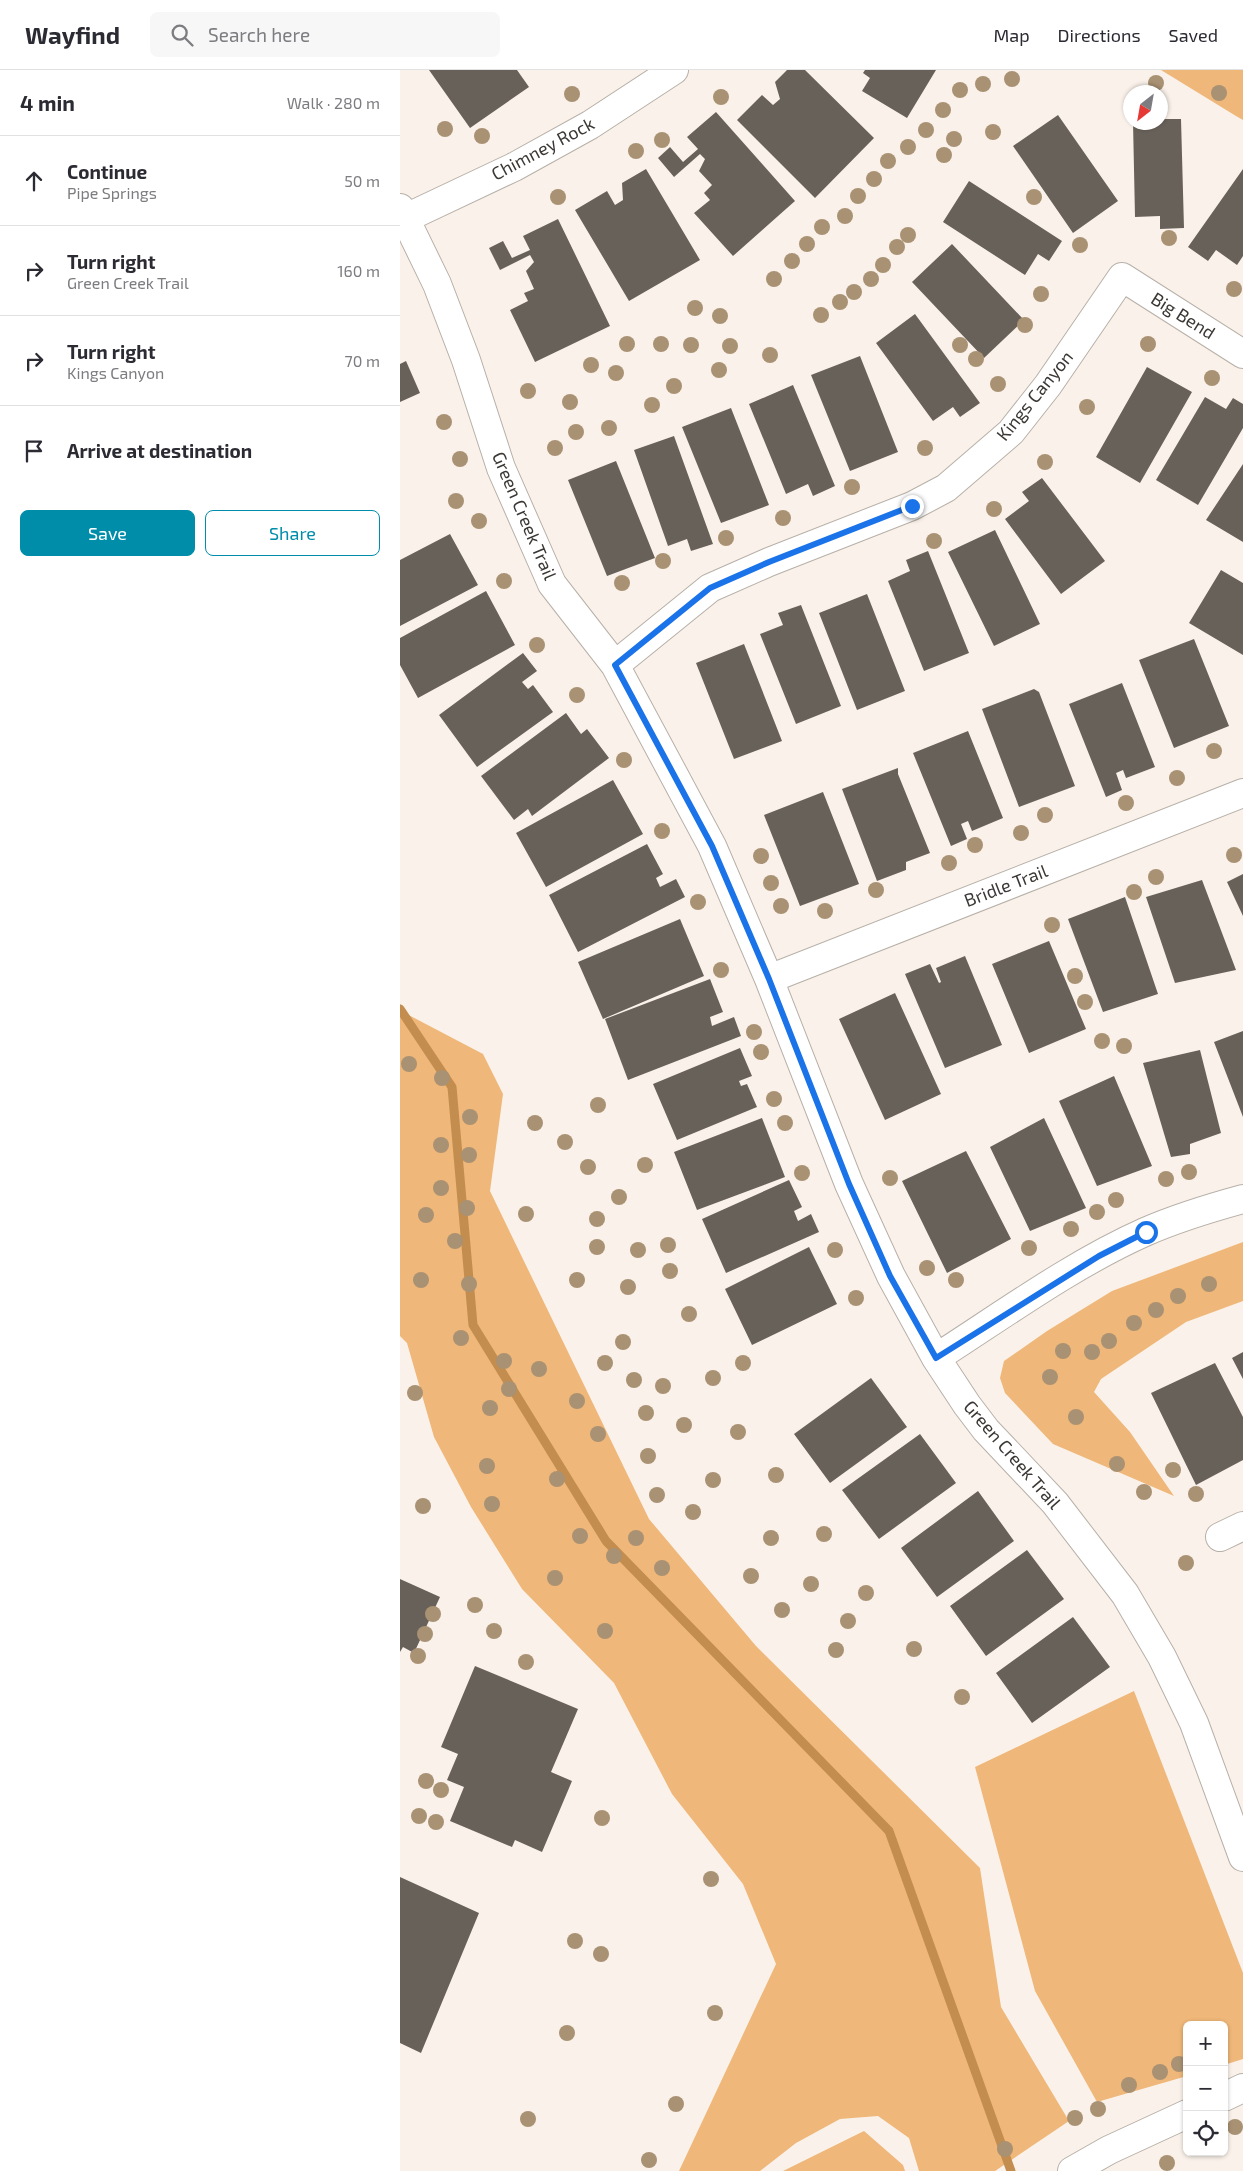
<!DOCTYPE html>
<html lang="en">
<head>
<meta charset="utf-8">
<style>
	body { margin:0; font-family:"Exo 2",sans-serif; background:#f7f7f7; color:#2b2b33 }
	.controls { position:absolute; right:15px; bottom:15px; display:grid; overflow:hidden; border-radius:8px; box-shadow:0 1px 4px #0004 }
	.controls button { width:45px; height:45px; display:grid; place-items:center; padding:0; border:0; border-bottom:1px solid #e1e1e2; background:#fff; color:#2b2b33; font:25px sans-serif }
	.compass { position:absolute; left:723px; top:15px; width:45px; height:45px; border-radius:50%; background:#fff; box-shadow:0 1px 4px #0004; rotate:211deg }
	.stop { position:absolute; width:15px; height:15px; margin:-11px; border:4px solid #1a73e8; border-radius:50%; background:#fff }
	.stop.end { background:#1a73e8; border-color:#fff; box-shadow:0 1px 5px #0008 }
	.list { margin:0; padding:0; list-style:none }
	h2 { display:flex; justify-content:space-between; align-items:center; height:65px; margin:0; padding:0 20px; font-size:21px }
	h2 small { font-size:16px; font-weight:400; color:#7c7c81 }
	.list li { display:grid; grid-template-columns:32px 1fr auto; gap:15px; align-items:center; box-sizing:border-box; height:90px; padding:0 20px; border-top:1px solid #e1e1e2 }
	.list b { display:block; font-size:19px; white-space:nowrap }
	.list p { margin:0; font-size:16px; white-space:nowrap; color:#7c7c81 }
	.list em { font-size:16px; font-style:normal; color:#7c7c81 }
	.actions { display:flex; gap:10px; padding:15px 20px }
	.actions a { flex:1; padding:11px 0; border:1px solid #008daa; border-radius:8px; text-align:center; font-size:18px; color:#008daa }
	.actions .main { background:#008daa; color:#fff }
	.icon { flex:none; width:28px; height:28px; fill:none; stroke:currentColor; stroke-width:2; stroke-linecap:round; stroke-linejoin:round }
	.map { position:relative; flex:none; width:843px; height:2101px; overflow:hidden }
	header { display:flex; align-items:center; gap:30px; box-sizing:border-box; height:70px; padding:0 25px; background:#fff; border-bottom:1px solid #e1e1e2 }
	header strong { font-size:24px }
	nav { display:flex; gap:28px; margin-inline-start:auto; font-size:18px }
	.search { width:350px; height:45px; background:#f7f7f7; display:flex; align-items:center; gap:12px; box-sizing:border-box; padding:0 18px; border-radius:8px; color:#7c7c81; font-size:19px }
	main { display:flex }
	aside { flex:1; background:#fff }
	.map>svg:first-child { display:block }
	.green { fill:#efb779 }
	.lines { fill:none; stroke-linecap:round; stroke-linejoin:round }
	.stream { stroke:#c28d4e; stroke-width:9 }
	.building { fill:#68615a }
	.minor-casing { stroke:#b7b0a8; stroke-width:30 }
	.minor { stroke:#fff; stroke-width:28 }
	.tree { fill:#a99173 }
	.route { stroke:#1a73e8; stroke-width:6 }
	.labels { text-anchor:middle; stroke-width:5; stroke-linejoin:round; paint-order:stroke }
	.street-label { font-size:18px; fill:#3a3734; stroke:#fff }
</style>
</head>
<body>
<header>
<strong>Wayfind</strong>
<div class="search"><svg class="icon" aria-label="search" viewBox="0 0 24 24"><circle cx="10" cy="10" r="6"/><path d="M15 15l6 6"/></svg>Search here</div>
<nav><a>Map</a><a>Directions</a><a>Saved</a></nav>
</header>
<main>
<aside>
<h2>4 min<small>Walk · 280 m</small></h2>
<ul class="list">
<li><svg class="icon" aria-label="ahead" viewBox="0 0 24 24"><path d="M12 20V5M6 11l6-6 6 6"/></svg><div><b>Continue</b><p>Pipe Springs</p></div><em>50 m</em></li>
<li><svg class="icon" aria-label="right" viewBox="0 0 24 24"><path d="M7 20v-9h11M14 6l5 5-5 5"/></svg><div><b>Turn right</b><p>Green Creek Trail</p></div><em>160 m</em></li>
<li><svg class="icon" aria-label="right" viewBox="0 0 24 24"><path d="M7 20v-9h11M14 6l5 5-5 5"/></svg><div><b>Turn right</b><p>Kings Canyon</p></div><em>70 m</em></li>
<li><svg class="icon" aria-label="arrive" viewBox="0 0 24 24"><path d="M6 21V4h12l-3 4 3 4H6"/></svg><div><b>Arrive at destination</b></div></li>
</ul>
<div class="actions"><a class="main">Save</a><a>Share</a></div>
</aside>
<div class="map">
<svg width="843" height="2101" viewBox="0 0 843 2101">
	<rect width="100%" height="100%" fill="#faf2ea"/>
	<path class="green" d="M761,0H843V50L836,46Z
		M0,933L1,941L83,984L103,1024L90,1121L249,1449L356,1576L580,1798L601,1937L669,2051L595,2101H519L509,2068L478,2046L440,2049L396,2073L360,2101H279L376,1894L343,1814L272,1724L214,1613L122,1519L71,1437L34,1367L7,1273L0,1266Z
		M843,1172V1231L786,1252L701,1309L694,1322L730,1362L774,1426L653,1374L605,1323L600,1308L604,1291L647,1261L712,1221Z
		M734,1621L843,1903V1989L824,1995V1955H787V2006L697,2032L635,1921L575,1697Z
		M464,2061L503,2095L505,2101H383Z"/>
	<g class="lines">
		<path class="stream" d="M0,939L52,1017L73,1255L206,1471L489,1761L611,2101"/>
	</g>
	<path class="building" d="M29,0H117L129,17L70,58Z
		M387,0H405L474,68L415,128L337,50L362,25L373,35L380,29L375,12Z
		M465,0H536L507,48L462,21L470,8L463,3Z
		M316,42L395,131L333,186L294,143L310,130L304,123L312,115L299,101L305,89L300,84L274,107L258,88L270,77L283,92L298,79L287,67Z
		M658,45L718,131L673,163L613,76Z
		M760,49H781L784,158L760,159V146L735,147L733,52H760Z
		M246,99L300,190L229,231L175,140L207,121L215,135L223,130L222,113Z
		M843,99V186L837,195L816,180L808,191L788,177Z
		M569,111L662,171L649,191L638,184L625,205L543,152Z
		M158,149L210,256L135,292L110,240L128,231L124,223L134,219L126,201L134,192L130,185L100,200L89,178L103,171L112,188L130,180L123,166Z
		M552,174L624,250L584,288L512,212Z
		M515,244L580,333L560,347L553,337L533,351L476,273Z
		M460,286L498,382L450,401L411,305Z
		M6,291L20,323L0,332V294Z
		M747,297L792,322L740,413L696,387Z
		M393,315L435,416L413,426L408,414L386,424L349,334Z
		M805,327L826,339L833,328L843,334V358L798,435L756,410Z
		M331,338L369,435L321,453L282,357Z
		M274,366L313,474L291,481L287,469L268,476L234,380Z
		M216,391L255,488L207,506L168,410Z
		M843,394V472L806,450Z
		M642,408L705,491L661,524L605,449L629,431L622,422Z
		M595,460L640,554L594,576L548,482Z
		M50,464L78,515L0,556V490Z
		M528,481L569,583L524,601L488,511L510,501L506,490Z
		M821,500L843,513V585L789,553Z
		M86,521L115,575L18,628L0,595V568Z
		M467,524L505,621L457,640L419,543Z
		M401,535L441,636L396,654L360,564L383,555L378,543Z
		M794,569L829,656L774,678L739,590Z
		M344,574L382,671L334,689L296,593Z
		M123,583L137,601L122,612L128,619L133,615L153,642L77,697L39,645Z
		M722,613L755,697L726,708L723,700L716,703L722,720L706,727L669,634Z
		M634,619L639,622L675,716L619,737L582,639Z
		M166,643L181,664L187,659L209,688L132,746L128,739L114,750L81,706Z
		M568,661L603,748L572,761L568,751L561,754L567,769L551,776L513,683Z
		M498,698V704L530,783L506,792V800L477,811L442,719Z
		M213,710L243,764L146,817L116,763Z
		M423,722L459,814L400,836L364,745Z
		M247,774L263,804L256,808L260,817L276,809L285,827L178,882L149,825Z
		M843,804V846L827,812Z
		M802,810L836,900L775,913L746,827Z
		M725,827L758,924L703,942L668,849Z
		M280,849L304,906L203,949L178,892Z
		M649,871L686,959L629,983L592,894Z
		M565,886L602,975L545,998L505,904L530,894L539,913L541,912L536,898Z
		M310,909L323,942L310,947L312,956L334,947L341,966L228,1010L205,949Z
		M495,923L541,1024L485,1050L439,949Z
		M843,961V1047L814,972Z
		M340,978L352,1006L339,1011L341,1016L347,1014L357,1037L277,1070L253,1014Z
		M800,980L821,1063L790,1074V1084L771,1087L743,993Z
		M714,1006L752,1096L697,1116L659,1031Z
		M362,1048L385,1107L297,1140L274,1082Z
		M644,1048L686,1138L630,1161L590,1077Z
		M566,1081L611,1169L547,1203L502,1111Z
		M389,1110L402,1137L394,1141L398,1151L411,1144L419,1162L326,1203L302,1149Z
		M409,1177L437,1234L352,1275L325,1219Z
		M843,1282V1309L832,1288Z
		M815,1293L843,1347V1390L796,1415L751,1323Z
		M471,1308L507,1357L430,1413L394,1364Z
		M520,1364L556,1413L479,1469L442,1420Z
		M578,1421L614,1471L537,1527L501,1478Z
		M627,1480L664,1529L586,1586L550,1536Z
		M0,1509L40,1527L14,1583L3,1577L0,1582Z
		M673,1547L710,1597L632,1653L596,1603Z
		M75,1596L178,1639L151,1702L172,1711L142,1782L115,1770L112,1777L50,1751L64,1717L47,1710L58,1684L41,1677Z
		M0,1807L79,1843L21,1983L0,1973Z"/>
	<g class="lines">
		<g class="minor-casing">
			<path id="minor" d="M0,138L37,214L66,290L101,398L152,514L215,595L312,776L369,909L449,1114L491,1206L536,1288L567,1335L586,1360L655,1433L725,1524L762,1587L794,1653L843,1787
				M6,148L114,97L190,55L274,0
				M215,595L310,518L369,492L512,436L546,418L611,362L648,315L722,207L843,284
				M369,909L843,723
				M536,1288C603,1245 673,1194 745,1162C777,1148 810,1138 843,1129
				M820,1467L843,1456
				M824,2027L843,2018
				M672,2101L709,2080L787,2044"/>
		</g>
		<use href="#minor" class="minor"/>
	</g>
	<g class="tree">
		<circle cx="612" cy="9" r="8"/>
		<circle cx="756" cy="13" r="8"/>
		<circle cx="583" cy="14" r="8"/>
		<circle cx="560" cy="20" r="8"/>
		<circle cx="819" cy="23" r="8"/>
		<circle cx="172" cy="24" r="8"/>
		<circle cx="321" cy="27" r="8"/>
		<circle cx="543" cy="40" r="8"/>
		<circle cx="45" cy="59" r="8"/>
		<circle cx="526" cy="60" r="8"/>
		<circle cx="593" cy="62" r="8"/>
		<circle cx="82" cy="66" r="8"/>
		<circle cx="554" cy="69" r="8"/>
		<circle cx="262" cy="70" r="8"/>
		<circle cx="508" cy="77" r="8"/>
		<circle cx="236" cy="81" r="8"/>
		<circle cx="544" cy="85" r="8"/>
		<circle cx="488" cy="91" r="8"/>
		<circle cx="474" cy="109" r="8"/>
		<circle cx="458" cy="126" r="8"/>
		<circle cx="158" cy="127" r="8"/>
		<circle cx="634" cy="127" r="8"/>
		<circle cx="445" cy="146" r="8"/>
		<circle cx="422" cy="157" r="8"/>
		<circle cx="508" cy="165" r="8"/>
		<circle cx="769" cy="168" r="8"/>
		<circle cx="407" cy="174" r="8"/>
		<circle cx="680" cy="175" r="8"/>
		<circle cx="497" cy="177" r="8"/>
		<circle cx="392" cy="191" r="8"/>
		<circle cx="483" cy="195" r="8"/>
		<circle cx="374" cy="209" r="8"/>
		<circle cx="471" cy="209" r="8"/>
		<circle cx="834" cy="219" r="8"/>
		<circle cx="454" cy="222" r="8"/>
		<circle cx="641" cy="224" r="8"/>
		<circle cx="440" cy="232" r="8"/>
		<circle cx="295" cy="238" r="8"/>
		<circle cx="421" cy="245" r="8"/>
		<circle cx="320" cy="246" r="8"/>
		<circle cx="625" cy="255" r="8"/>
		<circle cx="227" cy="274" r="8"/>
		<circle cx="261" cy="274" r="8"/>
		<circle cx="748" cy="274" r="8"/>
		<circle cx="291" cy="275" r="8"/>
		<circle cx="560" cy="275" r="8"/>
		<circle cx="330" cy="276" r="8"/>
		<circle cx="370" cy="285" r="8"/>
		<circle cx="576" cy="289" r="8"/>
		<circle cx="191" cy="295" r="8"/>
		<circle cx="319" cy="300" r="8"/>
		<circle cx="216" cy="303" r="8"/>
		<circle cx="812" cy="308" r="8"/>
		<circle cx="598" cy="314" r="8"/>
		<circle cx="274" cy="316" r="8"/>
		<circle cx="128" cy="321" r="8"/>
		<circle cx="170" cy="332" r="8"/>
		<circle cx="252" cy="335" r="8"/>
		<circle cx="687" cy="337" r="8"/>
		<circle cx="44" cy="352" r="8"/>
		<circle cx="209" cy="358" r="8"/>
		<circle cx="176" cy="362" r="8"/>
		<circle cx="155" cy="378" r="8"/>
		<circle cx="525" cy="378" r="8"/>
		<circle cx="60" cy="389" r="8"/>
		<circle cx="645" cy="392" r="8"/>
		<circle cx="452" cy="417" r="8"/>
		<circle cx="56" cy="431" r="8"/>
		<circle cx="594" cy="439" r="8"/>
		<circle cx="383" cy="448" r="8"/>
		<circle cx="79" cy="451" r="8"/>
		<circle cx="326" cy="468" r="8"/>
		<circle cx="534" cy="471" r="8"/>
		<circle cx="263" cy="491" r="8"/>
		<circle cx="104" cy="511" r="8"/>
		<circle cx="222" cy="513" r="8"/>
		<circle cx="137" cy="575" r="8"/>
		<circle cx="177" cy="625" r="8"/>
		<circle cx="814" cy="681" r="8"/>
		<circle cx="224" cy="690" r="8"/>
		<circle cx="777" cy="708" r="8"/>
		<circle cx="726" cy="733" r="8"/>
		<circle cx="645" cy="745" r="8"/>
		<circle cx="262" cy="761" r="8"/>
		<circle cx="621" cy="763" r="8"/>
		<circle cx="575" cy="775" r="8"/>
		<circle cx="834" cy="785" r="8"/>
		<circle cx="361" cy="786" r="8"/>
		<circle cx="549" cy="793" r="8"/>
		<circle cx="756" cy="807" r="8"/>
		<circle cx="371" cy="813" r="8"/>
		<circle cx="476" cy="820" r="8"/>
		<circle cx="734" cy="822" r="8"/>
		<circle cx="298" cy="832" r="8"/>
		<circle cx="381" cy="836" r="8"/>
		<circle cx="425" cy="841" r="8"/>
		<circle cx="652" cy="855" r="8"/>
		<circle cx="321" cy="900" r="8"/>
		<circle cx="675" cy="906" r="8"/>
		<circle cx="685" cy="932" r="8"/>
		<circle cx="354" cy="962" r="8"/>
		<circle cx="702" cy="971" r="8"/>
		<circle cx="724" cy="976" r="8"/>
		<circle cx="361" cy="982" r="8"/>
		<circle cx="9" cy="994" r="8"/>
		<circle cx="42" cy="1008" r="8"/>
		<circle cx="374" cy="1029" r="8"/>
		<circle cx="198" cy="1035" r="8"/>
		<circle cx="70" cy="1047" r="8"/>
		<circle cx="135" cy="1053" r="8"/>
		<circle cx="385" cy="1053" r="8"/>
		<circle cx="165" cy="1072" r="8"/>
		<circle cx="41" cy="1075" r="8"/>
		<circle cx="69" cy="1085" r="8"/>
		<circle cx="245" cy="1095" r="8"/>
		<circle cx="188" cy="1097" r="8"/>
		<circle cx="789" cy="1102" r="8"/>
		<circle cx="402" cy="1103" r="8"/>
		<circle cx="490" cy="1108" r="8"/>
		<circle cx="766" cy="1109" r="8"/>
		<circle cx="41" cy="1118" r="8"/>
		<circle cx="219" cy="1127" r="8"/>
		<circle cx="716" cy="1130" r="8"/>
		<circle cx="67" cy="1138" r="8"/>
		<circle cx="697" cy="1142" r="8"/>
		<circle cx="126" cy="1144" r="8"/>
		<circle cx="26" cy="1145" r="8"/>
		<circle cx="197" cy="1149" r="8"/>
		<circle cx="671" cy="1159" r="8"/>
		<circle cx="55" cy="1171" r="8"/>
		<circle cx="268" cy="1175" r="8"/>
		<circle cx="197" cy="1177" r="8"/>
		<circle cx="629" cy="1178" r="8"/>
		<circle cx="238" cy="1180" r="8"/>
		<circle cx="435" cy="1180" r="8"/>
		<circle cx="527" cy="1198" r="8"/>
		<circle cx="270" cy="1201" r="8"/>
		<circle cx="21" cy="1210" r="8"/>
		<circle cx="177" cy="1210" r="8"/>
		<circle cx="556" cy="1210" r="8"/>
		<circle cx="69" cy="1214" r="8"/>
		<circle cx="809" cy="1214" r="8"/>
		<circle cx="228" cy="1217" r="8"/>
		<circle cx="778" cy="1226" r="8"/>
		<circle cx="456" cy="1228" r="8"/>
		<circle cx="756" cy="1240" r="8"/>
		<circle cx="289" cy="1244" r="8"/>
		<circle cx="734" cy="1253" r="8"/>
		<circle cx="61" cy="1268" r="8"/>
		<circle cx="709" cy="1271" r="8"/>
		<circle cx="223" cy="1272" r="8"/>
		<circle cx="663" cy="1281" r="8"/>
		<circle cx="692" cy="1282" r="8"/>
		<circle cx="104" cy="1291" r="8"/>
		<circle cx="205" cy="1293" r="8"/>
		<circle cx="343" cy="1293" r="8"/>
		<circle cx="139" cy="1299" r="8"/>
		<circle cx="650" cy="1307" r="8"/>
		<circle cx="313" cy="1308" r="8"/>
		<circle cx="234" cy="1310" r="8"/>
		<circle cx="263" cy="1316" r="8"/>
		<circle cx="109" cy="1319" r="8"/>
		<circle cx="15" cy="1323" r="8"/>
		<circle cx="177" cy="1331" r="8"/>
		<circle cx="90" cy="1338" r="8"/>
		<circle cx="246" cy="1343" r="8"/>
		<circle cx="676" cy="1347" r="8"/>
		<circle cx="284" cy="1355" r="8"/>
		<circle cx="338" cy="1362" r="8"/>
		<circle cx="198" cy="1364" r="8"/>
		<circle cx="248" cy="1386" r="8"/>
		<circle cx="717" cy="1394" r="8"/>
		<circle cx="87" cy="1396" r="8"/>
		<circle cx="773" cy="1400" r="8"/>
		<circle cx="376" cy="1405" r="8"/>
		<circle cx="157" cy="1409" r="8"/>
		<circle cx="313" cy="1410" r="8"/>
		<circle cx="744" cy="1422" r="8"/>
		<circle cx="796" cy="1424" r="8"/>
		<circle cx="257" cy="1425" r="8"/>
		<circle cx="92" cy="1434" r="8"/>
		<circle cx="23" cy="1436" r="8"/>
		<circle cx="293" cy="1442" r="8"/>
		<circle cx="424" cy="1464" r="8"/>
		<circle cx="180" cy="1466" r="8"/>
		<circle cx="236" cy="1468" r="8"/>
		<circle cx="371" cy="1468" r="8"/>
		<circle cx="214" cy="1486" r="8"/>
		<circle cx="786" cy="1493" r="8"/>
		<circle cx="262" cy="1498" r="8"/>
		<circle cx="351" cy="1506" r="8"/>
		<circle cx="155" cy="1508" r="8"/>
		<circle cx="411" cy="1514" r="8"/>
		<circle cx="466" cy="1523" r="8"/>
		<circle cx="75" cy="1535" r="8"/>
		<circle cx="382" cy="1540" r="8"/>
		<circle cx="33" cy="1544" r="8"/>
		<circle cx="448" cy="1551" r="8"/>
		<circle cx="94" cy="1561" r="8"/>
		<circle cx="205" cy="1561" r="8"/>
		<circle cx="25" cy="1564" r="8"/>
		<circle cx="514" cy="1579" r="8"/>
		<circle cx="436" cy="1580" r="8"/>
		<circle cx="18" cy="1586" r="8"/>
		<circle cx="126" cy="1592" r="8"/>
		<circle cx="562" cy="1627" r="8"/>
		<circle cx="26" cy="1711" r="8"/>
		<circle cx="41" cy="1720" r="8"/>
		<circle cx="19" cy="1746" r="8"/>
		<circle cx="202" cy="1748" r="8"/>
		<circle cx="36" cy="1752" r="8"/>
		<circle cx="311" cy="1809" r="8"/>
		<circle cx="175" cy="1871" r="8"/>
		<circle cx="201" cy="1884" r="8"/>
		<circle cx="315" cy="1943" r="8"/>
		<circle cx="167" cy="1963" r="8"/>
		<circle cx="779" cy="1994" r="8"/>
		<circle cx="760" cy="2002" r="8"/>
		<circle cx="729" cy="2015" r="8"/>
		<circle cx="276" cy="2034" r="8"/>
		<circle cx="698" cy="2039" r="8"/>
		<circle cx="675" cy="2048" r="8"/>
		<circle cx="128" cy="2049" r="8"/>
		<circle cx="835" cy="2057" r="8"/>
		<circle cx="605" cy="2079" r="8"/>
		<circle cx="249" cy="2090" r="8"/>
		<circle cx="767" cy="2093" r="8"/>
	</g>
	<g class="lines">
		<path class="route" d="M512,436L369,492L310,518L215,595L312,776L369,909L449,1114L490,1206L536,1288L699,1186L746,1162"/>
	</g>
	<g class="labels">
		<g class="street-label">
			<text transform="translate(143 79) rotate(-28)" y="6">Chimney Rock</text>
			<text transform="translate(783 246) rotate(32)" y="6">Big Bend</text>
			<text transform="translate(635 326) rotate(-51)" y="6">Kings Canyon</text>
			<text transform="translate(124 446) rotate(67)" y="6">Green Creek Trail</text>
			<text transform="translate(606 816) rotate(-21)" y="6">Bridle Trail</text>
			<text transform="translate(612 1385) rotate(49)" y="6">Green Creek Trail</text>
		</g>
	</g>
</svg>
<div class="controls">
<button>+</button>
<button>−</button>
<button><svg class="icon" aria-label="locate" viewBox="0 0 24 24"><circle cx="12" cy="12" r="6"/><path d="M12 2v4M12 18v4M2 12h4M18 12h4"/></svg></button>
</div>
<svg class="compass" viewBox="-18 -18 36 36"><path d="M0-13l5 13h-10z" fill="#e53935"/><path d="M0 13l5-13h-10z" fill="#7c7c81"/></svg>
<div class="stop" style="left:746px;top:1162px"></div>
<div class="stop end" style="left:512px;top:436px"></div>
</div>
</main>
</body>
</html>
